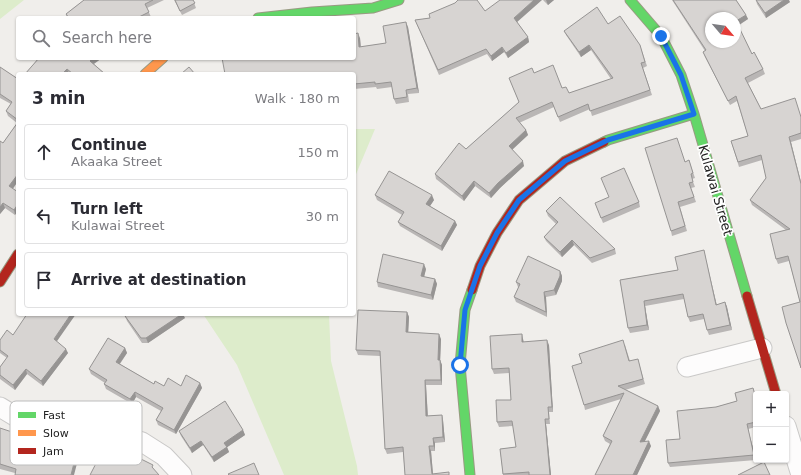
<!DOCTYPE html>
<html lang="en">
<head>
<meta charset="utf-8">
<style>
	body { margin:0; font-family:"DejaVu Sans",sans-serif; background:#f2f2f3; color:#2b2b33 }
	.controls { position:absolute; right:12px; bottom:12px; display:grid; overflow:hidden; border-radius:4px; box-shadow:0 1px 3px #0004 }
	.controls button { width:36px; height:36px; display:grid; place-items:center; padding:0; border:0; border-bottom:1px solid #e1e1e2; background:#fff; color:#2b2b33; font:20px sans-serif }
	.compass { position:absolute; left:705px; top:12px; width:36px; height:36px; border-radius:50%; background:#fff; box-shadow:0 1px 3px #0004; rotate:119deg }
	.stop { position:absolute; width:12px; height:12px; margin:-9px; border:3px solid #1a73e8; border-radius:50%; background:#fff }
	.stop.end { background:#1a73e8; border-color:#fff; box-shadow:0 1px 4px #0008 }
	.list { margin:0; padding:0; list-style:none }
	h2 { display:flex; justify-content:space-between; align-items:center; height:52px; margin:0; padding:0 16px; font-size:17px }
	h2 small { font-size:13px; font-weight:400; color:#7c7c81 }
	.list li { display:grid; grid-template-columns:26px 1fr auto; gap:12px; align-items:center; box-sizing:border-box; height:56px; margin:0 8px 8px; padding:0 8px; border:1px solid #e1e1e2; border-radius:4px }
	.list b { display:block; font-size:15px; white-space:nowrap }
	.list p { margin:0; font-size:13px; white-space:nowrap; color:#7c7c81 }
	.list em { font-size:13px; font-style:normal; color:#7c7c81 }
	.icon { flex:none; width:22px; height:22px; fill:none; stroke:currentColor; stroke-width:2; stroke-linecap:round; stroke-linejoin:round }
	.map { position:relative; flex:none; width:801px; height:475px; overflow:hidden }
	.search { position:absolute; background:#fff; box-shadow:0 1px 3px #0004; left:16px; top:16px; width:340px; height:44px; display:flex; align-items:center; gap:10px; box-sizing:border-box; padding:0 14px; border-radius:4px; color:#7c7c81; font-size:15px }
	.panel { position:absolute; background:#fff; box-shadow:0 1px 3px #0004; left:16px; top:72px; width:340px; height:244px; border-radius:4px }
	.map>svg:first-child { display:block }
	.grass { fill:#ddeccb }
	.lines { fill:none; stroke-linecap:round; stroke-linejoin:round }
	.street-casing { stroke:#c9c8c7; stroke-width:21 }
	.fast-casing { stroke:#999a82; stroke-width:11 }
	.slow-casing { stroke:#999a82; stroke-width:11 }
	.jam-casing { stroke:#999a82; stroke-width:11 }
	.street { stroke:#fdfcfc; stroke-width:19 }
	.fast { stroke:#63d668; stroke-width:9 }
	.slow { stroke:#ff974d; stroke-width:9 }
	.jam { stroke:#b3261e; stroke-width:9 }
	.wall { fill:#b9b6b5 }
	.shaded-wall { fill:#969493 }
	.building { fill:#d7d4d2; stroke:#969493; fill-rule:evenodd }
	.route { stroke:#1a73e8; stroke-width:5 }
	.labels { text-anchor:middle; stroke-width:3.5; stroke-linejoin:round; paint-order:stroke }
	.street-label { font-size:13px; fill:#222; stroke:#fff }
	.key { fill:#fff; stroke:#bdbdbd; stroke-width:1 }
	.key-label { font-size:11px; fill:#222 }
</style>
</head>
<body>
<div class="map">
<svg width="801" height="475" viewBox="0 0 801 475">
	<rect width="100%" height="100%" fill="#f0eeeb"/>
	<path class="grass" d="M0,0H24L0,19Z
		M354,129H375L354,179Z
		M203,314H329L331,361L357,466L358,475H284L237,365Z"/>
	<g class="lines">
		<g class="street-casing">
			<path id="street" d="M687,367L762,348
				M0,407L18,418L51,426L115,433L142,442L164,456L182,475
				M786,426L801,475"/>
		</g>
		<g class="fast-casing">
			<path id="fast" d="M630,0L661,36L681,75L694,114L747,296
				M258,18L312,12L373,8L399,0
				M604,142L608,140L694,114
				M470,475L460,365L465,310L472,290"/>
		</g>
		<g class="slow-casing">
			<path id="slow" d="M145,74L163,58"/>
		</g>
		<g class="jam-casing">
			<path id="jam" d="M0,282L18,254
				M472,290L480,266L497,233L519,200L565,161L604,142
				M747,296L776,394"/>
		</g>
		<use href="#street" class="street"/>
		<use href="#fast" class="fast"/>
		<use href="#slow" class="slow"/>
		<use href="#jam" class="jam"/>
	</g>
	<path class="wall" d="M84,0H164L147,8L151,17L148,18H67L66,14Z
		M174,0H193L196,8L182,15Z
		M543,0H554L548,5Z
		M672,0H736L746,15L748,19L738,26L752,54L763,69L765,74L748,83L761,109L801,116V139L791,142L800,302L789,261L778,264L776,259L786,230L752,205L750,200L766,178L762,160L739,167L731,141L748,136L737,101L730,105L705,57L703,52L705,51Z
		M756,0L790,2L766,18L757,4Z
		M485,11L517,22L528,37L529,42L508,58L504,52L492,61L487,54L439,75L415,20Z
		M608,24L640,45L647,66L643,68L652,95L592,116L590,109L560,122L554,107L519,123L526,130L528,135L512,149L524,166L500,188L491,198L475,186L464,201L436,179L435,174L466,149L519,102L509,78L534,73L562,88L569,93L611,79L591,50L581,57L566,35L564,31Z
		M408,27L419,93L408,94L409,102L396,104L394,99L392,87L377,89L376,87L354,89V58L360,38L361,47L386,43Z
		M39,58H102L94,64L105,74H70L69,73L68,74H25Z
		M0,67L18,79V181L13,189L15,215L5,208L0,214L3,143L17,123L8,116L6,111L11,104L0,98Z
		M689,160L695,178L692,179L695,187L691,188L696,202L680,207L687,231L672,236L671,231L685,162Z
		M375,195L434,200L430,206L455,221L457,225L442,251L400,226L398,222L402,215L377,200Z
		M639,202L640,207L603,223L595,203Z
		M546,211L615,249L616,254L592,263L574,245L562,257L546,241L544,237L556,224L548,216Z
		M704,250L705,255L716,305L725,302L727,307L732,330L709,335L707,330L704,319L690,322L688,317L684,299L645,306L649,330L630,333L628,328L620,280L678,270Z
		M426,269L424,277L435,279L437,284L433,300L378,287L377,282Z
		M560,271L562,276V281L556,295L546,297L547,317L516,302L514,297L519,287H518L516,282Z
		M407,312L409,317L408,332L441,339L440,360L442,365V385H426L428,416L442,415L443,420L445,442L435,443V451H431L433,473L405,475L403,452L387,454L385,449L380,356L358,355L356,350Z
		M125,316L185,318L148,343H142L127,321Z
		M13,335L57,342L68,353L43,386L27,374L15,390L0,379V367L7,358L0,353V340Z
		M523,339L524,342L549,345L553,412H549L550,424H546L551,475H503L500,449L516,447L513,426L499,427L497,422L511,400L509,373L494,374L492,369Z
		M625,345L630,361L639,363L645,384L625,390L658,406L660,411L644,442L651,446L637,475H595L610,444L605,441L603,436L621,399L585,410L584,405L582,363Z
		M125,348L127,353L120,364L154,384L164,386H181L200,383L202,388L176,434L158,425L156,420L161,411L136,397L132,404L106,389L104,384L105,383L91,374L89,369Z
		M753,388L756,396V427L748,429L756,460L670,467L668,463L680,439L716,407L737,401Z
		M0,428L19,439V440L57,450L78,447L80,452L15,473L0,469Z
		M243,430L245,435L227,447L229,452L214,462L203,445L192,453L181,436L179,431Z"/>
	<path class="shaded-wall" d="M534,0H542L516,23L514,18Z
		M546,0H554L548,5Z
		M784,0H789L790,2L766,18L765,13Z
		M746,15L748,19L737,26L736,21Z
		M406,22L408,27L419,93L417,88Z
		M358,33L360,38L361,52L359,47Z
		M528,37L529,42L508,58L506,53Z
		M589,45L591,50L581,57L579,52Z
		M502,47L504,52L492,61L491,56Z
		M93,58H102L92,65L90,61Z
		M67,69L69,73L68,74H62Z
		M526,130L528,135L511,151L509,146Z
		M789,137L791,142L801,182V184Z
		M523,161L524,166L500,188L491,198L489,193L498,183Z
		M18,174V181L11,191L9,186Z
		M474,181L475,186L464,201L462,196Z
		M432,195L434,200L428,209L426,204Z
		M3,203L5,208L0,214V207Z
		M18,204V211L15,215L14,210Z
		M455,221L457,225L442,251L441,246Z
		M572,240L574,245L562,257L560,252Z
		M704,250L705,255L718,310L716,305Z
		M424,264L426,269L423,281L421,276Z
		M560,271L562,276V281L556,295L554,290Z
		M435,279L437,284L433,300L431,295Z
		M544,292L546,297L547,317L546,312Z
		M644,301L645,306L649,330L647,325Z
		M725,302L727,307L732,330L730,325Z
		M407,312L409,317L408,337L406,332Z
		M71,314H76L55,344L54,339Z
		M182,314H183L185,318L148,343L146,338Z
		M439,334L441,339L440,365L438,360Z
		M522,334L523,339L524,347L522,342Z
		M547,340L549,345L553,412L552,407Z
		M125,348L127,353L118,366L116,362Z
		M66,349L68,353L43,386L41,381Z
		M440,360L442,365V385L441,380Z
		M26,369L27,374L15,390L13,385Z
		M425,380L426,385L428,421L426,416Z
		M200,383L202,388L176,434L174,430Z
		M135,392L136,397L132,404L130,399Z
		M658,406L660,411L642,447L640,442Z
		M442,415L443,420L445,442L443,437Z
		M545,419L546,424L551,475H550Z
		M747,424L748,429L756,460L754,455Z
		M243,430L245,435L226,448L224,443Z
		M18,434L19,439L18,444L16,439Z
		M433,438L435,443V451L434,446Z
		M201,441L203,445L192,453L190,448Z
		M649,441L651,446L637,475H633Z
		M429,446L431,451L433,475L432,474Z
		M78,447L80,452L74,475H71Z
		M227,447L229,452L214,462L212,457Z"/>
	<path class="building" d="M84,0H153L145,4L149,12L137,18H69L66,14Z
		M175,0H193L195,3L180,11Z
		M458,0H477L485,11L500,0H534L514,18L528,37L506,53L502,47L491,56L486,49L438,70L415,20L430,18L429,14L455,3Z
		M673,0H736L746,15L736,21L752,54L754,52L763,69L745,78L761,109L795,98L801,117V133L789,137L801,184V368L786,323L782,307L800,302L788,256L776,259L770,234L790,229L750,200L766,178L761,155L738,162L731,141L748,136L736,96L728,101L703,52L706,50ZM711,18H735V42H711Z
		M756,0H784L765,13Z
		M597,7L608,24L620,16L640,45L645,62L641,63L650,90L590,111L588,104L558,117L552,102L516,118L526,130L509,146L523,161L498,183L489,193L474,181L462,196L435,174L459,143L466,149L519,102L509,78L532,68L534,73L553,65L562,88L566,87L569,93L613,78L589,45L579,52L564,31Z
		M406,22L417,88L406,90L407,97L394,99L391,82L375,84V82L354,84V74H225L222,58H354V34L358,33L359,47L386,43L383,26Z
		M39,58H93L90,61L105,74H73L67,69L62,74H25Z
		M0,67L18,79V120L6,111L12,102L0,94Z
		M189,67L195,74H181Z
		M18,122V174L9,186L18,192V204L14,210L3,203L0,207V141L3,143Z
		M677,138L685,162L689,160L693,173L691,174L693,182L689,183L694,197L678,202L685,226L671,231L645,148Z
		M624,168L639,202L601,218L595,203L609,197L601,178Z
		M389,171L432,195L426,204L455,221L441,246L398,222L404,212L375,195Z
		M560,197L615,249L590,258L572,240L560,252L544,237L558,222L546,211Z
		M704,250L716,305L725,302L730,325L707,330L703,314L688,317L683,294L644,301L647,325L628,328L620,280L678,270L675,257Z
		M383,254L424,264L421,276L435,279L431,295L377,282Z
		M528,256L560,271V276L554,290L544,292L546,312L514,297L520,284L516,282Z
		M358,310L407,312L406,332L439,334L438,360H440L441,380H425L426,416L442,415L443,437L433,438L434,446H429L432,474L449,472V475H405L403,447L385,449L380,351L356,350Z
		M27,314H71L54,339L66,349L41,381L26,369L13,385L0,375V367L8,356L0,350V340L7,330L13,335Z
		M128,314H182L146,338H141L125,316Z
		M522,334V342L547,340L552,407H548L549,419H545L550,475H529V472L503,474L500,449L516,447L512,421L497,422L496,400H511L509,368L492,369L490,336Z
		M108,338L125,348L116,362L154,384L155,381L164,386L168,378L181,386L186,375L200,383L174,430L156,420L163,408L135,392L130,399L104,384L107,380L89,369Z
		M623,340L629,361L638,359L643,379L618,386L658,406L640,442L649,441L633,475H595L612,441L603,436L624,393L584,405L572,366L582,363L579,354Z
		M753,388L756,398V422L747,424L754,455L668,463L666,440L680,439L677,411L716,407L737,401L735,393Z
		M225,401L243,430L224,443L227,447L212,457L201,441L190,448L179,431Z
		M0,428L18,434L16,439L57,450L59,442L78,447L71,475H15L16,469L0,464Z
		M104,448L120,456L123,450L153,465L152,467L159,475H90Z
		M764,462L770,475H738Z
		M254,463L259,475H229L228,474Z"/>
	<g class="lines">
		<path class="route" d="M460,365L465,310L480,266L497,233L519,200L565,161L608,140L694,114L681,75L661,36"/>
	</g>
	<g class="labels">
		<g class="street-label">
			<text transform="translate(716 190) rotate(74)" y="5">Kulawai Street</text>
		</g>
	</g>
	<rect x="10" y="401" width="132" height="64" rx="6" class="key"/>
	<rect x="18" y="412" width="18" height="6" fill="#63d668"/>
	<rect x="18" y="430" width="18" height="6" fill="#ff974d"/>
	<rect x="18" y="448" width="18" height="6" fill="#b3261e"/>
	<g class="key-label">
		<text x="43" y="419">Fast</text>
		<text x="43" y="437">Slow</text>
		<text x="43" y="455">Jam</text>
	</g>
</svg>
<div class="controls">
<button>+</button>
<button>−</button>
</div>
<svg class="compass" viewBox="-18 -18 36 36"><path d="M0-13l5 13h-10z" fill="#e53935"/><path d="M0 13l5-13h-10z" fill="#7c7c81"/></svg>
<div class="stop" style="left:460px;top:365px"></div>
<div class="stop end" style="left:661px;top:36px"></div>
<div class="search"><svg class="icon" aria-label="search" viewBox="0 0 24 24"><circle cx="10" cy="10" r="6"/><path d="M15 15l6 6"/></svg>Search here</div>
<section class="panel">
<h2>3 min<small>Walk · 180 m</small></h2>
<ul class="list">
<li><svg class="icon" aria-label="ahead" viewBox="0 0 24 24"><path d="M12 20V5M6 11l6-6 6 6"/></svg><div><b>Continue</b><p>Akaaka Street</p></div><em>150 m</em></li>
<li><svg class="icon" aria-label="left" viewBox="0 0 24 24"><path d="M17 20v-9H6M10 6l-5 5 5 5"/></svg><div><b>Turn left</b><p>Kulawai Street</p></div><em>30 m</em></li>
<li><svg class="icon" aria-label="arrive" viewBox="0 0 24 24"><path d="M6 21V4h12l-3 4 3 4H6"/></svg><div><b>Arrive at destination</b></div></li>
</ul>
</section>
</div>
</body>
</html>
